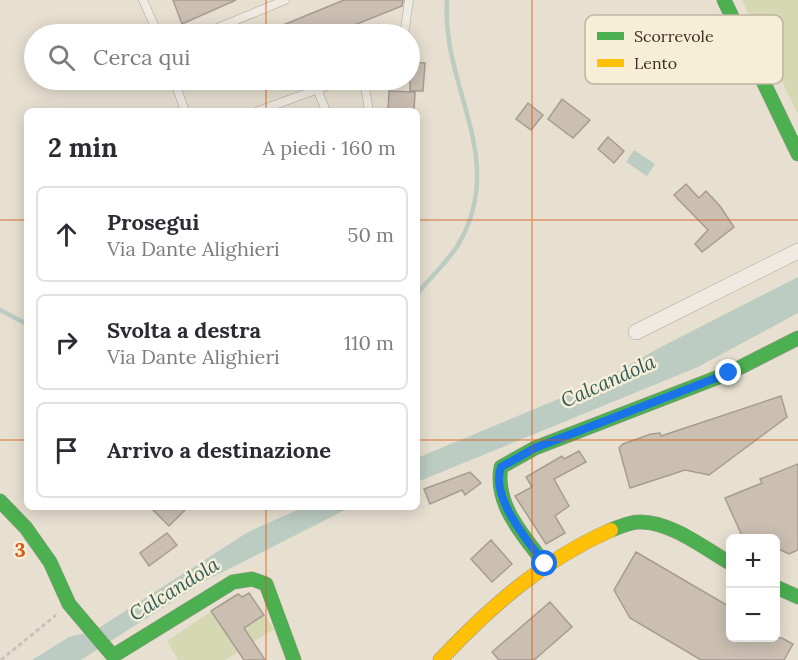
<!DOCTYPE html>
<html lang="it">
<head>
<meta charset="utf-8">
<style>
	body { margin:0; font-family:Lora,serif; background:#f2f2f3; color:#2b2b33 }
	.controls { position:absolute; right:18px; bottom:18px; display:grid; overflow:hidden; border-radius:9px; box-shadow:0 3px 15px #0003 }
	.controls button { width:54px; height:54px; display:grid; place-items:center; padding:0; border:0; border-bottom:2px solid #e1e1e2; background:#fff; color:#2b2b33; font:30px sans-serif }
	.stop { position:absolute; width:18px; height:18px; margin:-14px; border:4px solid #1a73e8; border-radius:50%; background:#fff }
	.stop.end { background:#1a73e8; border-color:#fff; box-shadow:0 2px 6px #0008 }
	.list { margin:0; padding:0; list-style:none }
	h2 { display:flex; justify-content:space-between; align-items:center; height:78px; margin:0; padding:0 24px; font-size:26px }
	h2 small { font-size:20px; font-weight:400; color:#7c7c81 }
	.list li { display:grid; grid-template-columns:39px 1fr auto; gap:18px; align-items:center; box-sizing:border-box; height:96px; margin:0 12px 12px; padding:0 12px; border:2px solid #e1e1e2; border-radius:9px }
	.list b { display:block; font-size:22px; white-space:nowrap }
	.list p { margin:0; font-size:20px; white-space:nowrap; color:#7c7c81 }
	.list em { font-size:20px; font-style:normal; color:#7c7c81 }
	.icon { flex:none; width:33px; height:33px; fill:none; stroke:currentColor; stroke-width:2; stroke-linecap:round; stroke-linejoin:round }
	.map { position:relative; flex:none; width:798px; height:660px; overflow:hidden }
	.search { position:absolute; background:#fff; box-shadow:0 3px 15px #0003; left:24px; top:24px; width:396px; height:66px; display:flex; align-items:center; gap:15px; box-sizing:border-box; padding:0 21px; border-radius:33px; color:#7c7c81; font-size:22px }
	.panel { position:absolute; background:#fff; box-shadow:0 3px 15px #0003; left:24px; top:108px; width:396px; height:402px; border-radius:9px }
	.map>svg:first-child { display:block }
	.green { fill:#d6d7b3 }
	.water { fill:#bcccc2 }
	.lines { fill:none; stroke-linecap:round; stroke-linejoin:round }
	.stream { stroke:#bcccc2; stroke-width:4.5 }
	.building { fill:#cbbfb2; stroke:#a89c90; stroke-width:1.5 }
	.lane-casing { stroke:#ada599; stroke-width:9 }
	.street-casing { stroke:#ada599; stroke-width:16 }
	.fast-casing { stroke:#9c958a; stroke-width:15 }
	.slow-casing { stroke:#9c958a; stroke-width:15 }
	.path { stroke:#c8c2b9; stroke-width:3; stroke-dasharray:4.5 3; stroke-linecap:butt }
	.lane { stroke:#efebe3; stroke-width:8 }
	.street { stroke:#efebe3; stroke-width:15 }
	.fast { stroke:#4caf50; stroke-width:14 }
	.slow { stroke:#ffc107; stroke-width:14 }
	.route { stroke:#1a73e8; stroke-width:8 }
	.grid { fill:none; stroke:#d7550e; stroke-width:1.5; stroke-opacity:0.55 }
	.labels { text-anchor:middle; stroke-width:5; stroke-linejoin:round; paint-order:stroke }
	.water-label { font-size:20px; font-style:italic; fill:#2f5d5a; stroke:#f7eed8 }
	.key { fill:#f7eed8; stroke:#bfb4a1; stroke-width:1.5 }
	.key-label { font-size:16px; fill:#3d2e20 }
	.grid-label { font-size:20px; text-anchor:middle; font-weight:bold; fill:#d7550e; stroke:#f7eed8; stroke-width:5; stroke-linejoin:round; paint-order:stroke }
</style>
</head>
<body>
<div class="map">
<svg width="798" height="660" viewBox="0 0 798 660">
	<rect width="100%" height="100%" fill="#e7e0d1"/>
	<path class="green" d="M742,0H798V114Z
		M239,593L243,597L249,593L274,629L225,660H178L167,641Z"/>
	<path class="water" d="M634,150L655,164L647,176L626,162Z
		M798,277V313L698,367L417,482V458L597,383L659,348Z
		M304,507H351L203,582L81,660H32L69,637L94,631L248,532Z"/>
	<g class="lines">
		<path class="stream" d="M417,294C430,278 447,262 458,245C509,158 441,88 447,0
			M0,310L27,324"/>
	</g>
	<path class="building" d="M173,0H236L182,24Z
		M344,0H403L402,6L332,34H261Z
		M410,62L425,63L423,91H410Z
		M389,91L415,92L414,111H388Z
		M562,99L590,120L573,138L548,119Z
		M528,103L543,115L531,130L516,119Z
		M608,137L624,151L614,163L598,149Z
		M686,184L699,198L706,191L720,206L734,227L702,252L695,244L708,230L674,195Z
		M781,396L787,417L709,475L685,470L630,488L619,448L623,444L651,434L660,433L661,436Z
		M579,451L586,462L554,479L569,506L555,516L565,533L546,544L515,496L532,487L526,477L562,456L564,459Z
		M798,464V550L789,554L776,548V538H743L725,498L762,483L760,479Z
		M470,472L481,483L465,495L462,490L430,504L424,489Z
		M150,507H188L169,526Z
		M167,533L177,545L149,566L140,553Z
		M491,540L512,564L492,582L471,559Z
		M636,552L730,607V638H782L793,644L784,660H701L630,618L614,590Z
		M249,593L264,615L244,628L265,660H244L211,611L238,594L242,597Z
		M550,602L572,627L534,660H499L492,652Z"/>
	<g class="lines">
		<g class="lane-casing">
			<path id="lane" d="M143,0L158,34
				M203,34L285,0
				M399,34L405,29L409,0
				M174,80L185,111
				M364,80L369,111
				M317,89L326,111
				M258,111L343,80"/>
		</g>
		<g class="street-casing">
			<path id="street" d="M636,332L798,251"/>
		</g>
		<g class="fast-casing">
			<path id="fast" d="M724,0L798,154
				M0,501L26,528L50,562L69,604L113,656L233,582L252,579L266,584L294,660
				M611,530C620,527 629,522 639,522C670,521 704,548 730,563
				M545,564C524,536 494,505 501,467L535,448L729,373L798,338
				M776,587L798,597"/>
		</g>
		<g class="slow-casing">
			<path id="slow" d="M440,660C490,607 543,560 611,530"/>
		</g>
		<path class="path" d="M1,660L56,615"/>
		<use href="#lane" class="lane"/>
		<use href="#street" class="street"/>
		<use href="#fast" class="fast"/>
		<use href="#slow" class="slow"/>
	</g>
	<g class="lines">
		<path class="route" d="M545,564C527,540 490,497 501,467L535,448L729,373"/>
	</g>
	<path class="grid" d="M266,0V34M532,0V660M266,80V111M0,220H27M417,220H798M0,440H27M417,440H798M266,507V660"/>
	<g class="labels">
		<g class="water-label">
			<text transform="translate(608 381) rotate(-24)" y="7">Calcandola</text>
			<text transform="translate(174 589) rotate(-32)" y="7">Calcandola</text>
		</g>
	</g>
	<rect x="585" y="15" width="198" height="69" rx="9" class="key"/>
	<rect x="597" y="32" width="27" height="8" fill="#4caf50"/>
	<rect x="597" y="59" width="27" height="8" fill="#ffc107"/>
	<g class="key-label">
		<text x="634" y="42">Scorrevole</text>
		<text x="634" y="69">Lento</text>
	</g>
	<g class="grid-label">
		<text x="20" y="557">3</text>
	</g>
</svg>
<div class="controls">
<button>+</button>
<button>−</button>
</div>
<div class="stop" style="left:545px;top:564px"></div>
<div class="stop end" style="left:729px;top:373px"></div>
<div class="search"><svg class="icon" aria-label="search" viewBox="0 0 24 24"><circle cx="10" cy="10" r="6"/><path d="M15 15l6 6"/></svg>Cerca qui</div>
<section class="panel">
<h2>2 min<small>A piedi · 160 m</small></h2>
<ul class="list">
<li><svg class="icon" aria-label="ahead" viewBox="0 0 24 24"><path d="M12 20V5M6 11l6-6 6 6"/></svg><div><b>Prosegui</b><p>Via Dante Alighieri</p></div><em>50 m</em></li>
<li><svg class="icon" aria-label="right" viewBox="0 0 24 24"><path d="M7 20v-9h11M14 6l5 5-5 5"/></svg><div><b>Svolta a destra</b><p>Via Dante Alighieri</p></div><em>110 m</em></li>
<li><svg class="icon" aria-label="arrive" viewBox="0 0 24 24"><path d="M6 21V4h12l-3 4 3 4H6"/></svg><div><b>Arrivo a destinazione</b></div></li>
</ul>
</section>
</div>
</body>
</html>
